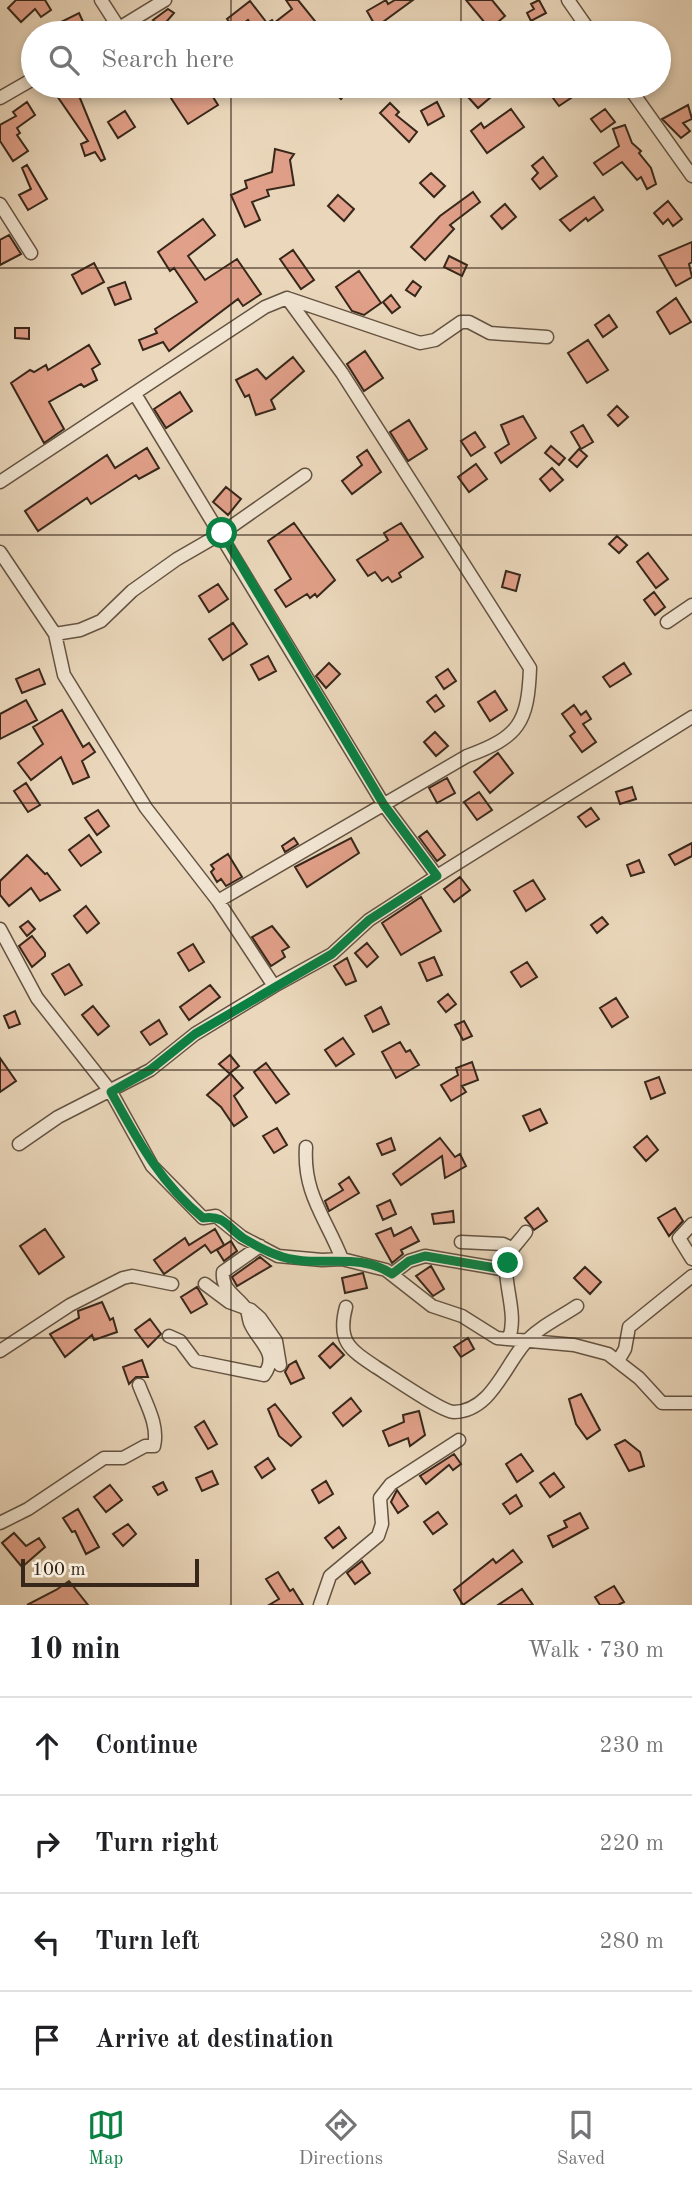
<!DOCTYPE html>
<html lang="en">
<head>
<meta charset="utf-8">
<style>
	body { margin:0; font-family:"Old Standard TT",serif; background:#f6f6f6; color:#202124 }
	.scale { position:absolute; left:21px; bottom:18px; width:178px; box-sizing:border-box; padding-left:7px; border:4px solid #37271a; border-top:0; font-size:19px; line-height:24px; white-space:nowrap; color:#37271a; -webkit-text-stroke:5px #f2e6d3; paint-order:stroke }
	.stop { position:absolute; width:21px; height:21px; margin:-16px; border:5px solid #0b8043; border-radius:50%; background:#fff }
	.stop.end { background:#0b8043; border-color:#fff; box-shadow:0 2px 7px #0008 }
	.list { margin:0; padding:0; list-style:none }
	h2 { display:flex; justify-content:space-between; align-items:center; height:91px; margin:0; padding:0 28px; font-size:30px }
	h2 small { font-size:23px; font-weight:400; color:#757577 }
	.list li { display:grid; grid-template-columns:46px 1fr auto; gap:21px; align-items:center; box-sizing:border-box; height:98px; padding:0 28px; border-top:2px solid #e0e0e0 }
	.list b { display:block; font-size:26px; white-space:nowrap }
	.list em { font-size:23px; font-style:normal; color:#757577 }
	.icon { flex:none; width:38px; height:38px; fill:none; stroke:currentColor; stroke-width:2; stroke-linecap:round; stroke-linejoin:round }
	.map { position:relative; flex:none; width:692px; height:1605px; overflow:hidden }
	.search { position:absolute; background:#fff; box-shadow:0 4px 10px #0003; left:21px; right:21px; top:21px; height:77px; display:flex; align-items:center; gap:18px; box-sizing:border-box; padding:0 24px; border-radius:38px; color:#757577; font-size:26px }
	.sheet { height:483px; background:#fff }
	nav { display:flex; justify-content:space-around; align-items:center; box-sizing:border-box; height:98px; border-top:2px solid #e0e0e0; background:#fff; font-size:19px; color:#757577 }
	nav a { display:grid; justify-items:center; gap:4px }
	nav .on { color:#0b8043 }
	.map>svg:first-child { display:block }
	.building { fill:#e1a089; stroke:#37271a; stroke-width:2 }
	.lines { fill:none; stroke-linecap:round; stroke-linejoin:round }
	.minor-casing { stroke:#645342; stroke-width:15 }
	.minor { stroke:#f2e6d3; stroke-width:12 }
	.route { stroke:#0b8043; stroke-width:9 }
	.grid { fill:none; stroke:#37271a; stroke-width:2; stroke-opacity:0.55 }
</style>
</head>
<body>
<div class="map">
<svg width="692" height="1605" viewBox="0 0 692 1605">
	<rect width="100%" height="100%" fill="#ebd8bc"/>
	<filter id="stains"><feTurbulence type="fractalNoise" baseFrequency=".00286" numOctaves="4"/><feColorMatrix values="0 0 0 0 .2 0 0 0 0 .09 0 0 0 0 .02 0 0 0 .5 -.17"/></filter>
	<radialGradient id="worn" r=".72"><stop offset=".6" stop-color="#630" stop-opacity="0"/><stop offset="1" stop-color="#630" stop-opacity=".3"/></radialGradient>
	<path class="building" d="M16,0H45L51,10L41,17L35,9L21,22L8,8Z
		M286,0H298L315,21L300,33L290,23L279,30L281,33H251L255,30L248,20L235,30L227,19L250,1L267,23L272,20L274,23L292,9Z
		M386,0L388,4L395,0H413L376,27L367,11Z
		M466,0H492L505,16L490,29Z
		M539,0L546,13L531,21L527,13L534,9L531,4Z
		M168,9L174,13L162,27L153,20Z
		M79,13L84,24L61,33L57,24Z
		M66,86H75L105,159L101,161L95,152L85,156L81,144L88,141L55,93Z
		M170,86H206L218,105L188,124L165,89Z
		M327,86H341L347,92L341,99Z
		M458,86H494L498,91L478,108Z
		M565,89L571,98L559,106L553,98Z
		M27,102L35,115L17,128L20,133L17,135L28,151L13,161L0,141V125L16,116L13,112Z
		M437,102L444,116L428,125L421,111Z
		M390,103L399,112L396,115L417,132L409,142L380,113Z
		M688,105L692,119L683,123L690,131L681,138L662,119Z
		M511,109L524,127L487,153L471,131L481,123L484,128Z
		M605,109L615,122L601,132L591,119Z
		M125,111L135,127L118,138L108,122Z
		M625,125L632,143L641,151L639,153L651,168L656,184L647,189L641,177L637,180L622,162L603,175L594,163L619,146L613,129Z
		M275,149L294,154L290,160L294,185L267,190L269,196L252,202L260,220L245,227L231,195L247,188L245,181L272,172Z
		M543,157L557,176L540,189L532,179L538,173L532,166Z
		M27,165L47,199L28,210L19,195L31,189L22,168Z
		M431,173L445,186L434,197L420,183Z
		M473,192L480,202L450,225L454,229L425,260L411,247L440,216Z
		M338,195L354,209L344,221L328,206Z
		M594,197L603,210L588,221L586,218L570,231L560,220Z
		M668,201L682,219L673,226L668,219L663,224L654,213Z
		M505,204L516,217L502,229L491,216Z
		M203,219L215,235L188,256L205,280L237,259L261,294L243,306L238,299L169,351L163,342L143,350L139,340L157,333L155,329L197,302L174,268L170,271L158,252Z
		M9,235L21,254L0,265V240Z
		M692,242V262L689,264L692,277L676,286L659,256Z
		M293,250L314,280L301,289L280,259Z
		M449,256L467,265L462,276L444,267Z
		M94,263L104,282L82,294L72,275Z
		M359,271L381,303L364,315L352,311L336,287Z
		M413,281L421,287L415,296L406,290Z
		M125,282L131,299L115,305L108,288Z
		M391,295L400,307L392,313L383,302Z
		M676,298L691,322L670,334L657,312Z
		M609,315L617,327L603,337L595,325Z
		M15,328H29V339L15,338Z
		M588,340L608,370L587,383L568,353Z
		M89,345L100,364L92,369L97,380L84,387L81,384L49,402L64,429L44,443L11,383L30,370L34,372L46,365L48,370Z
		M365,351L383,378L364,391L347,364Z
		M293,357L304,371L271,400L275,409L256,415L249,395L245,397L236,380L257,369L266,379Z
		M180,392L192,411L166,428L154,409Z
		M617,406L628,417L618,426L608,415Z
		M523,416L536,438L501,463L495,453L509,444L501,425Z
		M409,420L427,449L408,461L390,432Z
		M583,425L593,442L581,449L571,432Z
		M475,432L485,447L471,456L461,441Z
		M551,446L565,458L559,465L545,453Z
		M147,448L159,468L139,479L136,475L91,504L87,498L38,531L25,511L107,455L115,468Z
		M579,449L587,456L577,467L569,460Z
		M367,450L381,472L352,494L342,481L362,465L357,457Z
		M476,464L487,479L469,492L458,477Z
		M552,468L563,480L550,491L540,479Z
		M226,487L241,499L228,515L213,502Z
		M294,523L335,580L317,597L315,594L310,598L307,594L286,607L275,590L291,579L268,541Z
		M401,523L423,557L399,573L401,577L392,582L388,577L382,581L375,572L368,576L357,560L388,540L384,533Z
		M617,536L627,545L619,553L609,544Z
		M648,553L668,579L656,588L637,562Z
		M506,571L520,575L516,591L502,587Z
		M218,584L228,599L209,612L199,596Z
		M654,592L665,607L655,615L644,600Z
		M233,623L247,644L223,660L209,639Z
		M268,656L276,671L259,680L251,665Z
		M329,663L340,674L326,688L316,676Z
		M624,663L631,674L610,687L603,677Z
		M39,669L45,684L22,693L16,679Z
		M448,669L456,681L444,689L436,677Z
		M495,691L507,710L490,721L478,702Z
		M436,695L444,706L435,712L427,702Z
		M26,700L37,720L0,739V714Z
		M574,705L581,715L586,711L591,719L583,724L596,742L582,752L570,736L575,732L562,714Z
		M62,710L83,747L89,743L95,752L82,761L89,777L73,784L61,757L31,780L18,763L43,744L33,727Z
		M435,732L448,746L436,756L424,742Z
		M498,753L513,773L490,793L474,772Z
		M447,778L455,793L437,803L429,788Z
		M26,783L40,805L28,812L14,791Z
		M632,787L636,799L620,804L616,792Z
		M479,792L492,810L477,820L464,802Z
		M591,808L599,819L586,827L578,817Z
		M98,810L109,826L97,835L85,818Z
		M427,831L445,855L437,861L419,837Z
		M89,835L101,852L81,866L69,850Z
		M294,838L298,844L285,852L282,846Z
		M351,838L359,853L307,887L295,867Z
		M692,843V856L675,865L669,855Z
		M228,854L242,877L226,886L221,879L217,882L211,872L214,869L211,865Z
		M27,855L45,874L47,873L60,890L40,901L31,888L9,906L0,895V881Z
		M639,860L644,872L631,876L627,865Z
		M460,877L470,890L454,902L444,889Z
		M533,880L545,899L526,911L514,891Z
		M421,897L441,931L401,955L382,923Z
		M86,906L99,923L87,933L74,916Z
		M602,917L608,924L597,933L591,925Z
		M28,921L35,929L27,936L20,927Z
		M272,926L289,947L282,951L285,957L271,966L252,937Z
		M32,936L45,953V956L32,967L19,946Z
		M367,943L378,957L367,967L355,953Z
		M193,944L204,962L189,971L178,953Z
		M434,957L442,975L427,981L419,963Z
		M347,958L356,981L346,985L334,966Z
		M527,962L537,977L521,987L511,972Z
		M69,964L82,985L65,995L52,974Z
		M210,985L220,997L189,1020L180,1007Z
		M448,994L456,1004L446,1012L438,1002Z
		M616,998L628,1017L612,1027L600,1008Z
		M93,1006L109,1026L98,1035L82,1015Z
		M381,1007L389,1024L373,1032L365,1016Z
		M15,1011L20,1024L9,1028L4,1016Z
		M159,1020L167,1034L150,1045L141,1032Z
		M464,1021L472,1036L463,1040L455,1025Z
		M343,1038L354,1054L336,1066L325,1050Z
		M400,1042L406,1052L410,1050L419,1065L396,1078L382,1052Z
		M230,1055L239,1066L230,1073L243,1088L234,1096L247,1117L234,1126L221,1107L207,1095L230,1074L219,1064Z
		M0,1058L16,1081L0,1092Z
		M472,1062L478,1080L462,1086L466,1092L451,1101L441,1085L458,1075L456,1068Z
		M266,1063L289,1094L276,1103L254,1072Z
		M659,1077L665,1093L651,1099L645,1082Z
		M540,1109L547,1123L530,1131L523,1116Z
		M277,1128L287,1145L274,1153L263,1136Z
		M647,1136L658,1150L646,1161L634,1147Z
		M391,1138L395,1150L382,1155L377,1144Z
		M440,1138L455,1157L460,1154L466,1166L445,1178L442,1156L401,1185L393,1174Z
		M349,1177L359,1193L329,1211L325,1201L343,1190L339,1184Z
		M390,1200L396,1214L383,1220L377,1206Z
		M538,1208L547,1221L534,1230L525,1218Z
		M675,1208L683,1221L669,1236L658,1218Z
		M453,1211L454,1222L434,1224L432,1214Z
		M411,1227L419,1241L401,1250L403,1254L392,1263L376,1234L391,1228L394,1236Z
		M45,1229L64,1257L39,1274L20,1246Z
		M215,1229L224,1245L211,1253L205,1245L164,1274L154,1260L185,1238L189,1245Z
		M231,1241L237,1251L224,1261L217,1250Z
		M260,1257L271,1266L237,1286L232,1277Z
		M431,1266L444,1289L433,1296L416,1276Z
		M585,1267L601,1282L590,1294L574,1278Z
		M363,1273L367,1288L345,1293L342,1278Z
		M197,1287L207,1304L191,1313L181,1297Z
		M102,1302L110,1320L113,1318L117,1332L94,1340L92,1335L65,1357L50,1334L79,1318L78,1311Z
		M150,1319L161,1334L148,1347L135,1330Z
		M468,1338L474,1349L461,1357L454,1347Z
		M333,1343L344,1355L330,1368L319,1356Z
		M142,1360L148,1377H136L129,1384L123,1367Z
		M296,1361L304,1378L291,1384L285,1372L289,1365Z
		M581,1394L600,1430L587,1439L576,1424L569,1399Z
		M351,1398L361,1411L343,1426L333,1413Z
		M275,1404L301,1437L291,1446L279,1436L268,1409Z
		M419,1411L425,1435L410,1446L408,1438L389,1446L383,1431L404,1422L403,1415Z
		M204,1421L217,1444L208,1449L195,1427Z
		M625,1440L640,1452L644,1466L629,1471L615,1445Z
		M454,1454L461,1464L453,1470L449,1465L426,1484L420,1476Z
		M521,1454L533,1471L517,1482L506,1464Z
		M268,1458L275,1469L262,1478L255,1467Z
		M212,1471L218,1484L202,1491L196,1478Z
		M554,1473L564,1487L550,1497L540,1483Z
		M326,1481L333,1494L319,1503L312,1490Z
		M163,1482L167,1490L158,1495L153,1487Z
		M110,1485L122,1500L106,1512L94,1497Z
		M397,1490L408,1506L398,1513L391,1502Z
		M516,1495L522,1506L510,1514L503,1504Z
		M78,1509L99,1547L86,1554L75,1531L72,1532L63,1518Z
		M438,1512L447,1524L433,1534L424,1522Z
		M580,1513L588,1528L553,1547L548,1536L567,1527L564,1521Z
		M128,1524L136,1534L123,1546L113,1534Z
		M339,1527L346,1538L333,1548L325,1538Z
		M14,1533L26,1546L39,1538L45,1547L22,1567L2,1543Z
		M513,1550L522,1562L463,1605L454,1590L493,1559L496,1563Z
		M362,1561L370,1573L355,1584L347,1573Z
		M278,1572L290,1591L293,1589L303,1605H269L279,1599L266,1579Z
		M69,1581L88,1605H27L56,1590Z
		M614,1586L624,1602L618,1605H600L595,1597Z
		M522,1589L533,1605H498Z"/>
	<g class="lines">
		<g class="minor-casing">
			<path id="minor" d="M101,0L119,28
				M568,0L591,33
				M111,33L165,0
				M628,86L692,176
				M0,98L33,79
				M0,204L31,253
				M0,482L265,307L287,298L420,343L435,340L461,322H469L490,333L547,337
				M0,552L55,634L64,675L146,808L218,901L274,986L332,954L369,920L437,876L384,805L135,394
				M667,622L692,605
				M55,634L80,630L101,621L132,591L177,559L222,533L305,475
				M437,876L692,717
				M218,901L467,756C519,737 528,723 530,668L342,373L287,298
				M0,929L37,998L111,1092L152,1166L203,1218L216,1216L242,1237L278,1256L322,1260L342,1259L386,1270L432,1306L462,1316L497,1338L574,1345L608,1354L639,1378L662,1403H692
				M19,1144L58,1117L150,1070L195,1034L274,986
				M306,1147C303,1194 326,1218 342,1259
				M692,1224L679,1238L692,1259
				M461,1242L503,1244L513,1249
				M392,1274L409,1261L425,1256L507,1270
				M205,1284L229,1302L251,1310L260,1318L276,1341L280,1365
				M346,1307C337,1341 349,1349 376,1367C389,1375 442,1412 454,1412C491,1411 504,1367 525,1343C537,1328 561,1317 577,1306
				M169,1336L180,1341L195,1361L264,1375C279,1354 260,1343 251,1325C248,1320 249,1313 246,1309C238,1296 221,1291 223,1272L260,1246
				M509,1338C519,1311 499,1276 509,1254C513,1247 521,1239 526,1232
				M0,1351L70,1305L123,1278L132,1276L172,1284
				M618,1361L625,1349L629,1327L692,1276
				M0,1523L28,1509L104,1458H123L145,1446H154C159,1425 146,1404 139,1385
				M320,1605L330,1576L378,1536L382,1524L380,1498L391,1484L459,1440"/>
		</g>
		<use href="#minor" class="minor"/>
	</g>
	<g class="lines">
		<path class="route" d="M222,533L384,805L437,876L369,920L332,954L195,1034L150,1070L111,1092C137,1139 160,1183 203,1218C225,1215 227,1227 243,1238C253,1244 266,1251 277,1255C314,1270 357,1250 392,1274L409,1261L425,1256L507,1270L508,1263"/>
	</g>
	<path class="grid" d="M231,0V33M461,0V33M231,86V1605M461,86V1605M0,268H692M0,535H692M0,803H692M0,1070H692M0,1338H692"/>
	<rect width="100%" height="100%" filter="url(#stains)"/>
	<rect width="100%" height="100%" fill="url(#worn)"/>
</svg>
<div class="scale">100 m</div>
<div class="stop" style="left:222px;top:533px"></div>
<div class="stop end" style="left:508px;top:1263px"></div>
<div class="search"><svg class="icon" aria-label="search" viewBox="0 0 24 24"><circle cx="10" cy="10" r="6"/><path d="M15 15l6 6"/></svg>Search here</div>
</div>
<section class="sheet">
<h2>10 min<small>Walk · 730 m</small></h2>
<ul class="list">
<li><svg class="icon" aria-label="ahead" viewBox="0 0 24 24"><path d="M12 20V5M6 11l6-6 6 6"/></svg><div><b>Continue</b></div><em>230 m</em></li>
<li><svg class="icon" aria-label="right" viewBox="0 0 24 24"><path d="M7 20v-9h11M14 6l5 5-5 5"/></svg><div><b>Turn right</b></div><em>220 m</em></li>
<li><svg class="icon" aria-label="left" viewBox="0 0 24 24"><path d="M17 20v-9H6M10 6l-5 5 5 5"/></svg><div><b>Turn left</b></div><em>280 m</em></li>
<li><svg class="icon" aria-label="arrive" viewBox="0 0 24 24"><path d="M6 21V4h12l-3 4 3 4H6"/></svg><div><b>Arrive at destination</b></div></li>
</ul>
</section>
<nav>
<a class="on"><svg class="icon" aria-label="map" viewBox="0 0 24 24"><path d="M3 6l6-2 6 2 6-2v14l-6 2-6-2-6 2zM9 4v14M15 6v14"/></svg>Map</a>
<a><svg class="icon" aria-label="directions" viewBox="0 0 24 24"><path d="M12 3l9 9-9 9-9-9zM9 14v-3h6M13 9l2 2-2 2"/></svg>Directions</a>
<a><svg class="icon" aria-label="saved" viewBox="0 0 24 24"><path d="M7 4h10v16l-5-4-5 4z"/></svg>Saved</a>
</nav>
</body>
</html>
